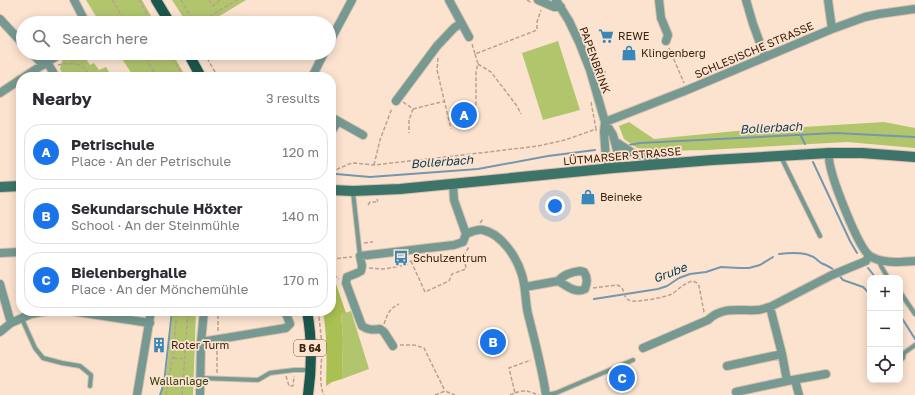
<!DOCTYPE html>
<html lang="en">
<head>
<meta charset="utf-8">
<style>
	body { margin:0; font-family:"Golos Text",sans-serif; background:#f7f7f7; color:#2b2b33 }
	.controls { position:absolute; right:12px; bottom:12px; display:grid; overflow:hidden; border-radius:8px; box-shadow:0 2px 10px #0003 }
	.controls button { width:36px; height:36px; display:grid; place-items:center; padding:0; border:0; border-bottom:1px solid #e1e1e2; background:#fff; color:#2b2b33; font:20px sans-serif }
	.you { position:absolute; left:555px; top:206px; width:14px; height:14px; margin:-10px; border:3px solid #fff; border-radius:50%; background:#1a73e8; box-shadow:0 0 0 6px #1a73e833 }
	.badge { display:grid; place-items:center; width:26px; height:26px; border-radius:50%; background:#1a73e8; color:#fff; font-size:13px; font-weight:700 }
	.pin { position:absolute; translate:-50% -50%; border:2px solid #fff; box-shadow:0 1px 4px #0006 }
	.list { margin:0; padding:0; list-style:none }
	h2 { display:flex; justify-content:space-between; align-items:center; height:52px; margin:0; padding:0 16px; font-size:17px }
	h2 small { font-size:13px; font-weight:400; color:#7c7c81 }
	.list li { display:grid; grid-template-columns:26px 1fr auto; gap:12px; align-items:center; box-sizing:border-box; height:56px; margin:0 8px 8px; padding:0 8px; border:1px solid #e1e1e2; border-radius:16px }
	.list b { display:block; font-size:15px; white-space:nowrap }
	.list p { margin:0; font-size:13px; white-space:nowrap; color:#7c7c81 }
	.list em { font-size:13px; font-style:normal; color:#7c7c81 }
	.icon { flex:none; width:22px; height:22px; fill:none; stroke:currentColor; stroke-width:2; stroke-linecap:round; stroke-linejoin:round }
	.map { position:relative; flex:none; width:915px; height:395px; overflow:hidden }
	.search { position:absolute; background:#fff; box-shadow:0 2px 10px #0003; left:16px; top:16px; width:320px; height:44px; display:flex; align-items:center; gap:10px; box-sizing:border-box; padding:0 14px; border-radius:22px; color:#7c7c81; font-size:15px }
	.panel { position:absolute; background:#fff; box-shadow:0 2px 10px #0003; left:16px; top:72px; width:320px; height:244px; border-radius:16px }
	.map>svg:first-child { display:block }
	.green { fill:#b1c56d }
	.forest { fill:#aac052 }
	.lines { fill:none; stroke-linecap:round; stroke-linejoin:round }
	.stream { stroke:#7597ae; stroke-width:2 }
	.lane-casing { stroke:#d9c0ad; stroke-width:6 }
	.street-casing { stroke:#d9c0ad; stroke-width:10 }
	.secondary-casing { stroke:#d9c0ad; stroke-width:12 }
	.primary-casing { stroke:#d9c0ad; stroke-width:12 }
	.path { stroke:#baa28f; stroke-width:1.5; stroke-dasharray:4 2; stroke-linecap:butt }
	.lane { stroke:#769a92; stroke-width:4 }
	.street { stroke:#769a92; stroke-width:8 }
	.secondary { stroke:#3c7469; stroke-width:10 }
	.primary { stroke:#1c574d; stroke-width:10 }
	.labels { text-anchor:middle; stroke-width:3.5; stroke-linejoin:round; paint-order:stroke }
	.shield { fill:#fce3d0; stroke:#745d4a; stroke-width:1 }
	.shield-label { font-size:10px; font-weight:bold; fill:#3a2310 }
	.poi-label { font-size:11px; fill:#3a2310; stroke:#fce3d0; text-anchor:start }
	.street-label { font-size:11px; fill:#3a2310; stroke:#fce3d0 }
	.park-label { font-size:11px; fill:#353e11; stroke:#fce3d0 }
	.water-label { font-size:12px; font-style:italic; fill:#063651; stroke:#fce3d0 }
</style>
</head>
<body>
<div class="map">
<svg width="915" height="395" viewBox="0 0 915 395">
	<rect width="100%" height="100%" fill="#fce3d0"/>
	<path class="green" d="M86,0H142L155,23H100Z
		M172,0H246L208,23H187Z
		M558,41L580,110L543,120L522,53Z
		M71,53H82L90,65L94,63L99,70L106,67L112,77H64L60,69L63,58Z
		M118,53H172L186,77H134Z
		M629,122L654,139L736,131L884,122L915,128V148L847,142L707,150L663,151L637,148L624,139L619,126Z
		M173,311H196L193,395H160L166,375Z
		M351,311L369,369L342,379L343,338L341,314Z"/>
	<path class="forest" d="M331,276L335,278L336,284L346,313L341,314L343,338L342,379L332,382L326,386C327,360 327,336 323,311H331Z"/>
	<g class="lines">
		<path class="stream" d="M801,136L805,144
			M629,145L640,143L835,133L915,137
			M813,162L850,241L857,253
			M336,174L370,177L478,169L548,156L595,150
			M779,254C787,253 803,252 811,256C815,257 818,261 821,263C826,265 831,267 835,271
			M868,268L876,278
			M838,274L843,280L863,287L870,294
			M594,299L658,289L667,286L679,278L690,274L706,272L721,267L739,268H749L760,265L773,257
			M900,315L915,339
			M160,395L164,383L172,311"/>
		<g class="lane-casing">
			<path id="lane" d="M331,137L332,134L340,122
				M782,156L783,161L820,236
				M353,192L360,256
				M879,260L881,266L888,278
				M900,292L915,314
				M22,319L35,348L43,358L62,363L80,366L91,375L90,386
				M900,361L903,358L904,353L915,345
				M201,378L258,380L270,373L294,370H310
				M547,395L556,393L633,360"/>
		</g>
		<g class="street-casing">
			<path id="street" d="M74,0L86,23
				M449,0L469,37
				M538,0L554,7H561
				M556,0L569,21L579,42L590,70L605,122L613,135L619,158L613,168L606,160L604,132L605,122
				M659,0L661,18L668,35L666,41
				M746,0L753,24L765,57
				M828,0L832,29
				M0,19L23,44
				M329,43L352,0
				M32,53L43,65
				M47,62L56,77
				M24,77L47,62L62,53
				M312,77L324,53
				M0,93L21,79
				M396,101L437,46L454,28L461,23
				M331,117L363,135
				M605,122L687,90L832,29L865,17L879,14L915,9
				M616,142L636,155L649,157L661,165
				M829,153C829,157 829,162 830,165C833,181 858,248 870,256C882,264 901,262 915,261
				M466,234C471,232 477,229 483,230C502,234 517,258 522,275C526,288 525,301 528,314C535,341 542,368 546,395
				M0,253L21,252
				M580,271L584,272C588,278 587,283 585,289C575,294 566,285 558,281C564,274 571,272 580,271Z
				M0,284L11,323
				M525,287L558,281
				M71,311L150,323
				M0,332L11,323L31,314L47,311
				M201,342L286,328L290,324L285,311
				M393,346L384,332L380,329C372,330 368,330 362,326L346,283L347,277C352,275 356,274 361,271L362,266L360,256L454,245L463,242L466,234L454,200L453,184
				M643,348L708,320C723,306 738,311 757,310C761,310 765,308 770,307L832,275L866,261L869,255
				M727,366L782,354
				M795,380L799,395
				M787,381L826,374
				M736,392L787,381L782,354L770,307
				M137,395L151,311
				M200,395L201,342L204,311"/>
		</g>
		<g class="secondary-casing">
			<path id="secondary" d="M0,187L21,186
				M331,190L353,191L400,189L613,168L712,160L829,153H862L915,157"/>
		</g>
		<g class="primary-casing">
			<path id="primary" d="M156,0L170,23
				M188,53L201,77
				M307,311C312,338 312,367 308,395"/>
		</g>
		<path class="path" d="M112,0L126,23
			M139,0L152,23
			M181,0L195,23
			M209,0L213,6L220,0
			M527,0L532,3
			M199,23L237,0
			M472,44L475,54L537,30V22L541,10
			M669,48L684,83
			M143,53L157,77
			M169,53L184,77
			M204,53L218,77
			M475,54L478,64L476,71V122
			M438,58L437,70L451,129
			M478,64L491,72L517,106L521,114
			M58,65C65,63 78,62 84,68C87,71 88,74 90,77
			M598,71L606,72
			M403,102L413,109L409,120V133
			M591,102L596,129
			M413,109L445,101
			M656,152L682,153
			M585,161C590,160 596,159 598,154
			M374,165L380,140L392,108
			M331,172L349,164L354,163L374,165L471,154L538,146L565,140L596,129V131
			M368,205L370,202H378L377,199
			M480,223L483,219
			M364,243L373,242
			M331,259L352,257
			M411,261L425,292L449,281L452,274L466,269L464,255
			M331,263L334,275L339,279
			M369,268L384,269L406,265L411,261L464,255L469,247
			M593,288L617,285C628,288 620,299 632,301C639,302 666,297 672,294C679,289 684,283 693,281L697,283L699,286L704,312L706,313
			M318,311C320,323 321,336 322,348C322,361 318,384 324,395
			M384,324C388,313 389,309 399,304
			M218,331V311
			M400,345H414L424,348L445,391
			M173,358L185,359
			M217,373V347
			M286,376L289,386H293L294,376
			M515,393C525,389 530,392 539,395
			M166,395L173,355L177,311
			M182,395L188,311
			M435,395L445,391L455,395
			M510,395L515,393L509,368L531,360"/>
		<use href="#lane" class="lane"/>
		<use href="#street" class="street"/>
		<use href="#secondary" class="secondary"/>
		<use href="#primary" class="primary"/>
	</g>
	<defs>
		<g id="supermarket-bare" transform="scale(1.2)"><path d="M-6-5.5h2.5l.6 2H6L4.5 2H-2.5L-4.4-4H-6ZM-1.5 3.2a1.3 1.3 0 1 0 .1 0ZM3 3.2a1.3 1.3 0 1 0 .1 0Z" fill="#3787b8" stroke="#fce3d0" stroke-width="2.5" paint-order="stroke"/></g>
		<g id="shop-bare" transform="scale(1.2)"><path d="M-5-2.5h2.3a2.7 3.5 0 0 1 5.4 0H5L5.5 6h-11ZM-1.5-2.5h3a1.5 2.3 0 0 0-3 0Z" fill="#3787b8" stroke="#fce3d0" stroke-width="2.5" paint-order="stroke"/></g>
		<g id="bus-bare" transform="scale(1.2)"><path d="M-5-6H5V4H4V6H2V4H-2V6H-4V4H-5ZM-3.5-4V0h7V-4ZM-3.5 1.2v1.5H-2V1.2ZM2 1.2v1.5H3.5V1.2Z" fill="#3787b8" stroke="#fce3d0" stroke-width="2.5" paint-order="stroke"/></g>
		<g id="building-bare" transform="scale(1.2)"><path d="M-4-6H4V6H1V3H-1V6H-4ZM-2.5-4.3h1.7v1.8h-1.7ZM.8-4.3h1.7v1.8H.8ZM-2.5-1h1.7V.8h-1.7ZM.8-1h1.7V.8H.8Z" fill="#3787b8" stroke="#fce3d0" stroke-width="2.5" paint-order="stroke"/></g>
	</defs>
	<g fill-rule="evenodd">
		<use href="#supermarket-bare" x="606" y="36"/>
		<use href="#shop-bare" x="629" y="53"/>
		<use href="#shop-bare" x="588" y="197"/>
		<use href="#bus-bare" x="401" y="258"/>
		<use href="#building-bare" x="159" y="345"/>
	</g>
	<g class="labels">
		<rect class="shield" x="294" y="340" width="32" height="16" rx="3"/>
		<g class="shield-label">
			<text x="310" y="352">B 64</text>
		</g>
		<g class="poi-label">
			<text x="618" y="40">REWE</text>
			<text x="641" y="57">Klingenberg</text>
			<text x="600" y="201">Beineke</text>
			<text x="413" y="262">Schulzentrum</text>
			<text x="171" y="349">Roter Turm</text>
		</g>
		<g class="street-label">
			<text transform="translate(754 50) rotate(-23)" y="4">SCHLESISCHE STRASSE</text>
			<text transform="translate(595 60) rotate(70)" y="4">PAPENBRINK</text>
			<text transform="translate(622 156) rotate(-5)" y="4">LÜTMARSER STRASSE</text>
		</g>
		<g class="park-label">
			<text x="179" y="385">Wallanlage</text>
		</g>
		<g class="water-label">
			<text transform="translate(771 128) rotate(-3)" y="4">Bollerbach</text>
			<text transform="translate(442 162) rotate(-4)" y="4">Bollerbach</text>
			<text transform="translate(670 273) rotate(-21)" y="4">Grube</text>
		</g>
	</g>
</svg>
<div class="controls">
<button>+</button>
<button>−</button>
<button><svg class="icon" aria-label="locate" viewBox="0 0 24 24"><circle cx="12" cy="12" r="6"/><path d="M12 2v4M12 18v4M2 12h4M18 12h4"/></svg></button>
</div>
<div class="you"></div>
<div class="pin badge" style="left:464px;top:115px">A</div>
<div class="pin badge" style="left:493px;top:342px">B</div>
<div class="pin badge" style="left:622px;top:378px">C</div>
<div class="search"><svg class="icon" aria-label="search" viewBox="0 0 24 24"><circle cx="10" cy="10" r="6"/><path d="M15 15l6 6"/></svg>Search here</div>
<section class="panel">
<h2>Nearby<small>3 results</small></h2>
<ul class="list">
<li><span class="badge">A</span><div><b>Petrischule</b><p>Place · An der Petrischule</p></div><em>120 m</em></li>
<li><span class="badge">B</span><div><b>Sekundarschule Höxter</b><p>School · An der Steinmühle</p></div><em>140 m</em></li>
<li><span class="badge">C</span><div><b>Bielenberghalle</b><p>Place · An der Mönchemühle</p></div><em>170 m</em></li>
</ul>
</section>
</div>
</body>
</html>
